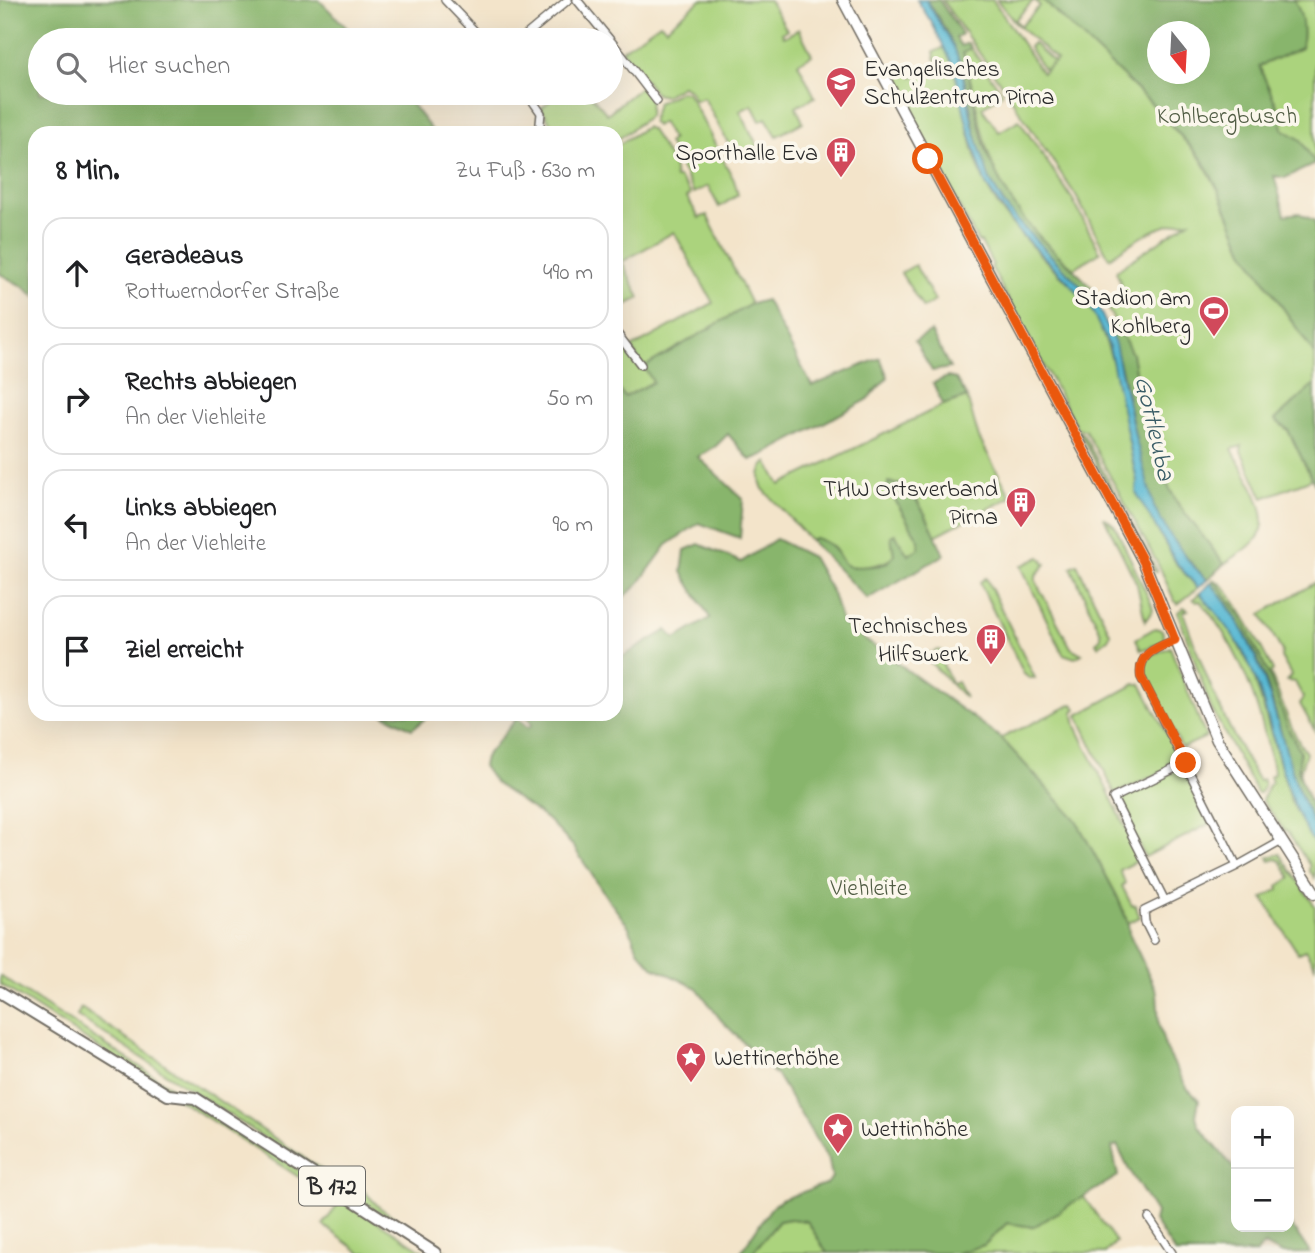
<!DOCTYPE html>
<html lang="de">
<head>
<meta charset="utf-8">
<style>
	body { margin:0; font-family:"Indie Flower",sans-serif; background:#f2f2f2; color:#202124 }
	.controls { position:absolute; right:21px; bottom:21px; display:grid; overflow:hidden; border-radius:14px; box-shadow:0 7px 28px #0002 }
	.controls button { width:63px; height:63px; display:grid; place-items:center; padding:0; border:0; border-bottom:2px solid #e0e0e0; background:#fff; color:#202124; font:35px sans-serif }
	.compass { position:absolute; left:1147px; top:21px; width:63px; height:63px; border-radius:50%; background:#fff; box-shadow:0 7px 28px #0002; rotate:162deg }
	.stop { position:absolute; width:21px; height:21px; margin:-16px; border:5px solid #ea580c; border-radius:50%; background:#fff }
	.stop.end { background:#ea580c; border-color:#fff; box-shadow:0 2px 7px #0008 }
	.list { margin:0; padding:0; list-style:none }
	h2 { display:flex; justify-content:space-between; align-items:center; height:91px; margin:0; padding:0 28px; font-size:30px }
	h2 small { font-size:23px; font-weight:400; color:#757577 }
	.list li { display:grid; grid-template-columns:46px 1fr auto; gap:21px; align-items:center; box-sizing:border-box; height:112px; margin:0 14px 14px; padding:0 14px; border:2px solid #e0e0e0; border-radius:21px }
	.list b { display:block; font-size:26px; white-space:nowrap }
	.list p { margin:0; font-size:23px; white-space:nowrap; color:#757577 }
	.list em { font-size:23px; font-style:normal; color:#757577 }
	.icon { flex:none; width:38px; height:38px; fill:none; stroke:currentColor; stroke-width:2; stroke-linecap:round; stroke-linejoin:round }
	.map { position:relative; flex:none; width:1315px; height:1253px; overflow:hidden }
	.search { position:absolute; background:#fff; box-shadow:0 7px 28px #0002; left:28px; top:28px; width:595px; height:77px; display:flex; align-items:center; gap:18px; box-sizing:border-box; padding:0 24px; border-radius:38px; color:#757577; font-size:26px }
	.panel { position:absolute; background:#fff; box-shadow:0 7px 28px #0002; left:28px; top:126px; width:595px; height:595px; border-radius:21px }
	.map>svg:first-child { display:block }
	.green { fill:#abd37d; stroke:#6b7f54; stroke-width:2 }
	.forest { fill:#88b56c; stroke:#5a704c; stroke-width:2; fill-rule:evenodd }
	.water { fill:#54b7d3; stroke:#40717f; stroke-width:2 }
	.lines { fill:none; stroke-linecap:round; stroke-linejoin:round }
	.minor-casing { stroke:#716c63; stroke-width:10 }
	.secondary-casing { stroke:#716c63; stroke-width:13 }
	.primary-casing { stroke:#716c63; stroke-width:14 }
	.minor { stroke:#fff; stroke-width:7 }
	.secondary { stroke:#fff; stroke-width:10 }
	.primary { stroke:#fff; stroke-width:10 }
	.route { stroke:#ea580c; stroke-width:9 }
	.labels { text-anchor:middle; stroke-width:7; stroke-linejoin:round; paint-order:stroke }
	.shield { fill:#fbf7ec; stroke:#696865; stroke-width:2 }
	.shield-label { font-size:23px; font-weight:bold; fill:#2b2b2b }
	.poi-label { font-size:24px; fill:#2b2b2b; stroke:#fbf7ec; text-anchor:end }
	.park-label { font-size:24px; fill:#515d44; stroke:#fbf7ec }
	.water-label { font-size:26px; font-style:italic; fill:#395c66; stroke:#fbf7ec }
</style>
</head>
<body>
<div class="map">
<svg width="1315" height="1253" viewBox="0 0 1315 1253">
	<rect width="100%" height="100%" fill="#fbf7ec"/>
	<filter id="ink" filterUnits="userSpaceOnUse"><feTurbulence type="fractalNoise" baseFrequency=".0143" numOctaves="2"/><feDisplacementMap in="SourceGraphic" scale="14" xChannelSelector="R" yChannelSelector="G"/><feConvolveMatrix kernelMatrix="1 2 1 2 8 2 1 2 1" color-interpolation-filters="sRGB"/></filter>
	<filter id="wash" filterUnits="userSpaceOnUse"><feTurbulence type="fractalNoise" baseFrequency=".00686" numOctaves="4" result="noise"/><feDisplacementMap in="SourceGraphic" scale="28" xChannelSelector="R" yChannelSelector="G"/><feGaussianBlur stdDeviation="1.57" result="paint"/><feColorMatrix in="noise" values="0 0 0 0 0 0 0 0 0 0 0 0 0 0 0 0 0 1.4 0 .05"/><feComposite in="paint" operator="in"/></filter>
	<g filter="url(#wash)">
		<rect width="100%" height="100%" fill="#f3e4ca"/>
		<path class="green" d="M701,0H769L787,30L782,33L784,37L799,29L812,55L798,63L815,97L796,107L803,122L777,136L766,118L760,121L752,105L740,111L758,147L735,156L704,98L695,101L690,90L682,86L664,96L656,94L622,50L660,23L666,28Z
			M942,0H993L1042,73L1057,60L1015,23L1016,21L1021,26L1040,6L1035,0H1043L1153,105L1202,160L1219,191L1244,250L1315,355V384L1276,420L1288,430L1312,479L1263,498L1241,451L1242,446L1232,449C1242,470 1274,513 1259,536C1251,548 1235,556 1224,564L1176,501L1157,464L1141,405L1132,354L1108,309L1124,298V292L1116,271L1189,221C1157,224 1135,240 1109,258L1076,196L1006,91Z
			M997,0H1034L1014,21Z
			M1294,0H1315V164L1301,140L1283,130L1280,113L1259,66L1301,48C1304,31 1303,15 1294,0Z
			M1033,43L1054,62L1044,70L1029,47Z
			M945,47C965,90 965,141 986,185C1001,215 1026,241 1049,264C1064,279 1082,293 1092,311C1121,363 1123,425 1137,481L1136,492L1177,565L1198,588L1178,604L1174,600L1161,570L1085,430L1077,428L991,267L993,265L981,242H978L891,77L906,70L913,77L937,66L934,52Z
			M971,48L1002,93L982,108L999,132L1019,120L1073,200L1100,252L1074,268C1037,239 1002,199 988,152C978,120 973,85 963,52Z
			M642,86L650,97L649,116L616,141V133H557L541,108L560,93H589L607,114Z
			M681,91L688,93L734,180L738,195L719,207L708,186L694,193L668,143L672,139L662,122L656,126L652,121L657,103Z
			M646,127L651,130L673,164L675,178H679L691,194L687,197L699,218L707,215L751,304L644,367L654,382L625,398L616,387V335L642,369L644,367L631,348L713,303L674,232L622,262L640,298L616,310V146Z
			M915,265L935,301L923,308L901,273Z
			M967,397L979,438L1011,497L935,536L916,498L899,484L888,488L919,540V548L908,556L895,534L891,536L895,555C886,566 857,569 845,565L833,546L815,538L810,540L763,489C758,479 759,470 767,462L780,485L943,405Z
			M1079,432L1083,434L1157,571L1155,572L1148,560Z
			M1104,517L1115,526L1151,603L1153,610L1145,621L1137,584Z
			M1040,557L1046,564L1036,575V582L1071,648L1082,654L1075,658L1063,654L1021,566Z
			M1077,564L1110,633L1109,638L1098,646L1096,643L1101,637V633L1071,567Z
			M986,578L1035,678H1029L1024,674L981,585L980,582Z
			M1214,580C1231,584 1264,653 1273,671L1270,673C1282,699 1289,729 1306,753L1301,769V779C1296,768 1302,757 1298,748C1296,741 1291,735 1288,728C1267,674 1252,626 1214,580Z
			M1315,583V731L1300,704L1303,697L1295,682L1287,681L1291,675L1281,657L1282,651L1261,614Z
			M1200,593L1229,628L1252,670L1291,801L1315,845V878L1309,870L1310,866L1287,831L1284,830L1262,800L1269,785L1272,783L1270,776L1274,774C1261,710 1243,651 1200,601L1197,602L1193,599Z
			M1184,607L1188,610L1183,612C1204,673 1225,726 1259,781L1263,779L1264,786L1260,793H1257L1211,708L1178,612Z
			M1155,628L1162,630L1165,640L1161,643L1141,650L1136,639Z
			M1170,647L1206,737L1182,748L1144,675V663L1149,656Z
			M940,650L944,654L939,657L952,684L957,682L965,698L928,660L930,653L933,658L937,656L934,651Z
			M1135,684H1141L1182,763L1117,793L1114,792L1078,715Z
			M1073,704L1076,709L1073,711L1076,726L1141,859L1120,870L1125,883L1122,886L1132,906L1135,905L1140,917L1128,923L1117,896L1076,820L1001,738Z
			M1183,767L1211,823L1145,857L1119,806L1120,797Z
			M1280,854L1315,906V966L1305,950L1298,953L1263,898L1279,889L1278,886L1291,878L1281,861L1277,859L1270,861L1268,857Z
			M0,976L426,1253H361L323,1225L339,1203L0,984Z
			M81,1008L346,1186L363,1190L379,1207L449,1253H442L77,1016Z
			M1083,1196L1116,1242L1105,1253H957L984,1245L1007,1223L1033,1227Z
			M790,1219L807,1221L827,1253H752L779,1221Z"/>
		<path class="forest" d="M0,0H319L359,40H40V93H403L434,133H35V297L24,287L0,274Z
			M926,0H939L962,34L956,38L961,46L968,43L971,48L963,53C973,87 976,124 989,158C1004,194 1028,228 1057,254C1069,265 1081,276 1092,288L1088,294C1054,257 1009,223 988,176C973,141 972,102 961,66C954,44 941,19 926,0Z
			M1043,0H1294C1303,14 1304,32 1301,48L1259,66L1280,113L1283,129L1301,140L1315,164L1285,178L1274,176L1285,215L1299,213L1315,221V355L1244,250L1219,191L1202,159L1153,105ZM1158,32H1200V74H1158Z
			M766,300L812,386L880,358L888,377L867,400L763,455L750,460L728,434L716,446L698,457L743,499L740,538L699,523L667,545L636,587L616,603V387L625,397L653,382L644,367L751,304Z
			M1116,322L1132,354L1141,405L1157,464L1176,501L1224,564L1207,580C1187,559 1164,533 1153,505C1132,447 1131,382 1107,326Z
			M931,332L950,368L932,371L915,341Z
			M947,377L956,379L967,397L943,405L933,383Z
			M1315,384V485L1288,430L1275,420Z
			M888,482C920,488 932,529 944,555L867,599L810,540L815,538C822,540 829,543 834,549C839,554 841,563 848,566C850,568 876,566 881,565C887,563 891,560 894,555L891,536L895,534L908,555L919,548V540L888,488Z
			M776,539L812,557L833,594L842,623L1001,738L1076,820L1117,896L1128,923L1129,933L1157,992L1159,1025L1165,1047L1187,1088L1199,1100L1196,1116L1199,1126L1236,1171V1227H1289V1222L1310,1253H1281L1264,1245L1256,1253H1175L1154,1221L1156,1213L1129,1170L1117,1145L1112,1147L1118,1176L1033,1227L1007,1223L984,1245L957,1253H827L807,1221L790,1219L779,1221L752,1253H740L771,1208L781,1200L828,1183L832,1177L829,1161L778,1077L721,1020L697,988L653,967L638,950L629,927L608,899L573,846L548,820L495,783L483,766L485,757L517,718L528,728L532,725L526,714H616L617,660L667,630L675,639L710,618L682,572L685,550L699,544L741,562Z
			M1214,580L1241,616L1268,673L1289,731L1300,751L1298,772L1315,815V829C1292,789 1284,740 1271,696C1259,655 1238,616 1211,583Z
			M383,714H431L412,729Z"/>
		<path class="water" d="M917,0H926L954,47L961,66L973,126L989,178L1003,203L1022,226L1096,302L1115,344L1136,440L1154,507L1168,532L1191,564L1207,580L1198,588L1178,565L1136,493L1137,481L1113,365L1109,346L1091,309L1068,281L1018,231L986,185L968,128L954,67L932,23Z
			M1211,583C1262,645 1273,710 1296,784C1301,799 1310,814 1315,829C1315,833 1315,840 1315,845C1279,792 1276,726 1251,668C1239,639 1220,617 1200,593Z"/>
	</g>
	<g filter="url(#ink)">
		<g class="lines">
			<g class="minor-casing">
				<path id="minor" d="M445,0L483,40
					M577,0L610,40
					M492,40H502
					M520,40L568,0
					M611,41L657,101
					M527,93L541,113L539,133
					M616,332L641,365
					M1175,640C1156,648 1138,653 1141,677L1237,866
					M1165,901L1113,798L1186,763
					M1154,940L1145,922L1144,911L1237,866L1280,842
					M1149,1218L1172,1253"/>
			</g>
			<g class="secondary-casing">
				<path id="secondary" d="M843,0L1144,563L1217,740L1315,893"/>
			</g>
			<g class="primary-casing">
				<path id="primary" d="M0,992L168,1095L195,1098L435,1253"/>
			</g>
			<use href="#minor" class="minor"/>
			<use href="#secondary" class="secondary"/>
			<use href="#primary" class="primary"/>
		</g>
	</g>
	<g class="lines" filter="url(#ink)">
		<path class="route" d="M928,159L1144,563L1175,640C1156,648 1138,653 1141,677L1186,763"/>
	</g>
	<defs>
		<g id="school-pin" transform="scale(1.575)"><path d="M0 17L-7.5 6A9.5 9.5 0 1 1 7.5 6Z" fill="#d1495b" stroke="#fbf7ec"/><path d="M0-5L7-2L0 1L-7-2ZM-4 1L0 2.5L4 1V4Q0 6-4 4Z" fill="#fff"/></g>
		<g id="building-pin" transform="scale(1.575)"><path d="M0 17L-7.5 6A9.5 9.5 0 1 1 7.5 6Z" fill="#d1495b" stroke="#fbf7ec"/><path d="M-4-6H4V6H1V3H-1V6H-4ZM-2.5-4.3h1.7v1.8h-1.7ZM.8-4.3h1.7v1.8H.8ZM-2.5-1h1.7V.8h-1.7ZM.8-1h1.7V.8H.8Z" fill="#fff"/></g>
		<g id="stadium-pin" transform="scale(1.575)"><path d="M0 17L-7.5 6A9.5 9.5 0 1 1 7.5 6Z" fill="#d1495b" stroke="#fbf7ec"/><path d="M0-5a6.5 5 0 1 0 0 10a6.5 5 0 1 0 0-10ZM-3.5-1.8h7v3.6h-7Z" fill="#fff"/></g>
		<g id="sight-pin" transform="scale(1.575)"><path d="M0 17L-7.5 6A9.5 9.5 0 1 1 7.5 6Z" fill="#d1495b" stroke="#fbf7ec"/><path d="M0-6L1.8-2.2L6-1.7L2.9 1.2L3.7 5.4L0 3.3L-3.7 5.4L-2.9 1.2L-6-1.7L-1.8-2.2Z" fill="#fff"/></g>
	</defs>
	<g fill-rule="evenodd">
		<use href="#school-pin" x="841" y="82"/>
		<use href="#building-pin" x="841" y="152"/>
		<use href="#stadium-pin" x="1214" y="311"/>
		<use href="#building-pin" x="1021" y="502"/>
		<use href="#building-pin" x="991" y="639"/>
		<use href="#sight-pin" x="691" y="1057"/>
		<use href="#sight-pin" x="838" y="1128"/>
	</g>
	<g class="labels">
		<rect class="shield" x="299" y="1166.5" width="66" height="39" rx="5"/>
		<g class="shield-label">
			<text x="332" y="1194">B 172</text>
		</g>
		<g class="poi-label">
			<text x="864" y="76" text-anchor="start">Evangelisches<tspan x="864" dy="28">Schulzentrum Pirna</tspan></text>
			<text x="818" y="160">Sporthalle Eva</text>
			<text x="1191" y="305">Stadion am<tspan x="1191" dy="28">Kohlberg</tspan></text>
			<text x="998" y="496">THW Ortsverband<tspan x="998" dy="28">Pirna</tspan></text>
			<text x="968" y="633">Technisches<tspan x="968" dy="28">Hilfswerk</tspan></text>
			<text x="714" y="1065" text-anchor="start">Wettinerhöhe</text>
			<text x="861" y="1136" text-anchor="start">Wettinhöhe</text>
		</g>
		<g class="park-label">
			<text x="1227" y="123">Kohlbergbusch</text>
			<text x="869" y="895">Viehleite</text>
		</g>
		<g class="water-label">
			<text transform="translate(1156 428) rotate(77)" y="9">Gottleuba</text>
		</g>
	</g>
</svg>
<div class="controls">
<button>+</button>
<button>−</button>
</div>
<svg class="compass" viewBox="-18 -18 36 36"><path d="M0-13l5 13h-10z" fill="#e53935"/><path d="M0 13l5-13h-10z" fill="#757577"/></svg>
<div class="stop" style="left:928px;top:159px"></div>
<div class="stop end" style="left:1186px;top:763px"></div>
<div class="search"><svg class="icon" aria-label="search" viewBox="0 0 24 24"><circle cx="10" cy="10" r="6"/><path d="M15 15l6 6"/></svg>Hier suchen</div>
<section class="panel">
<h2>8 Min.<small>Zu Fuß · 630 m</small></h2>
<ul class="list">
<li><svg class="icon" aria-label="ahead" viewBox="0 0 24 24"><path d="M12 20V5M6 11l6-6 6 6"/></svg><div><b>Geradeaus</b><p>Rottwerndorfer Straße</p></div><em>490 m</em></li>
<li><svg class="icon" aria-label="right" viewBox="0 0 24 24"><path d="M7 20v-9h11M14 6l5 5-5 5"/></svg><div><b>Rechts abbiegen</b><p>An der Viehleite</p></div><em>50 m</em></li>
<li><svg class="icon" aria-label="left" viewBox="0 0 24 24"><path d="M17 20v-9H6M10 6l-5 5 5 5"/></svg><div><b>Links abbiegen</b><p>An der Viehleite</p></div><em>90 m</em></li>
<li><svg class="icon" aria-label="arrive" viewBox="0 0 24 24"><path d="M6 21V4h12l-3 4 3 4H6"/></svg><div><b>Ziel erreicht</b></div></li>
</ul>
</section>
</div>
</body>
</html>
